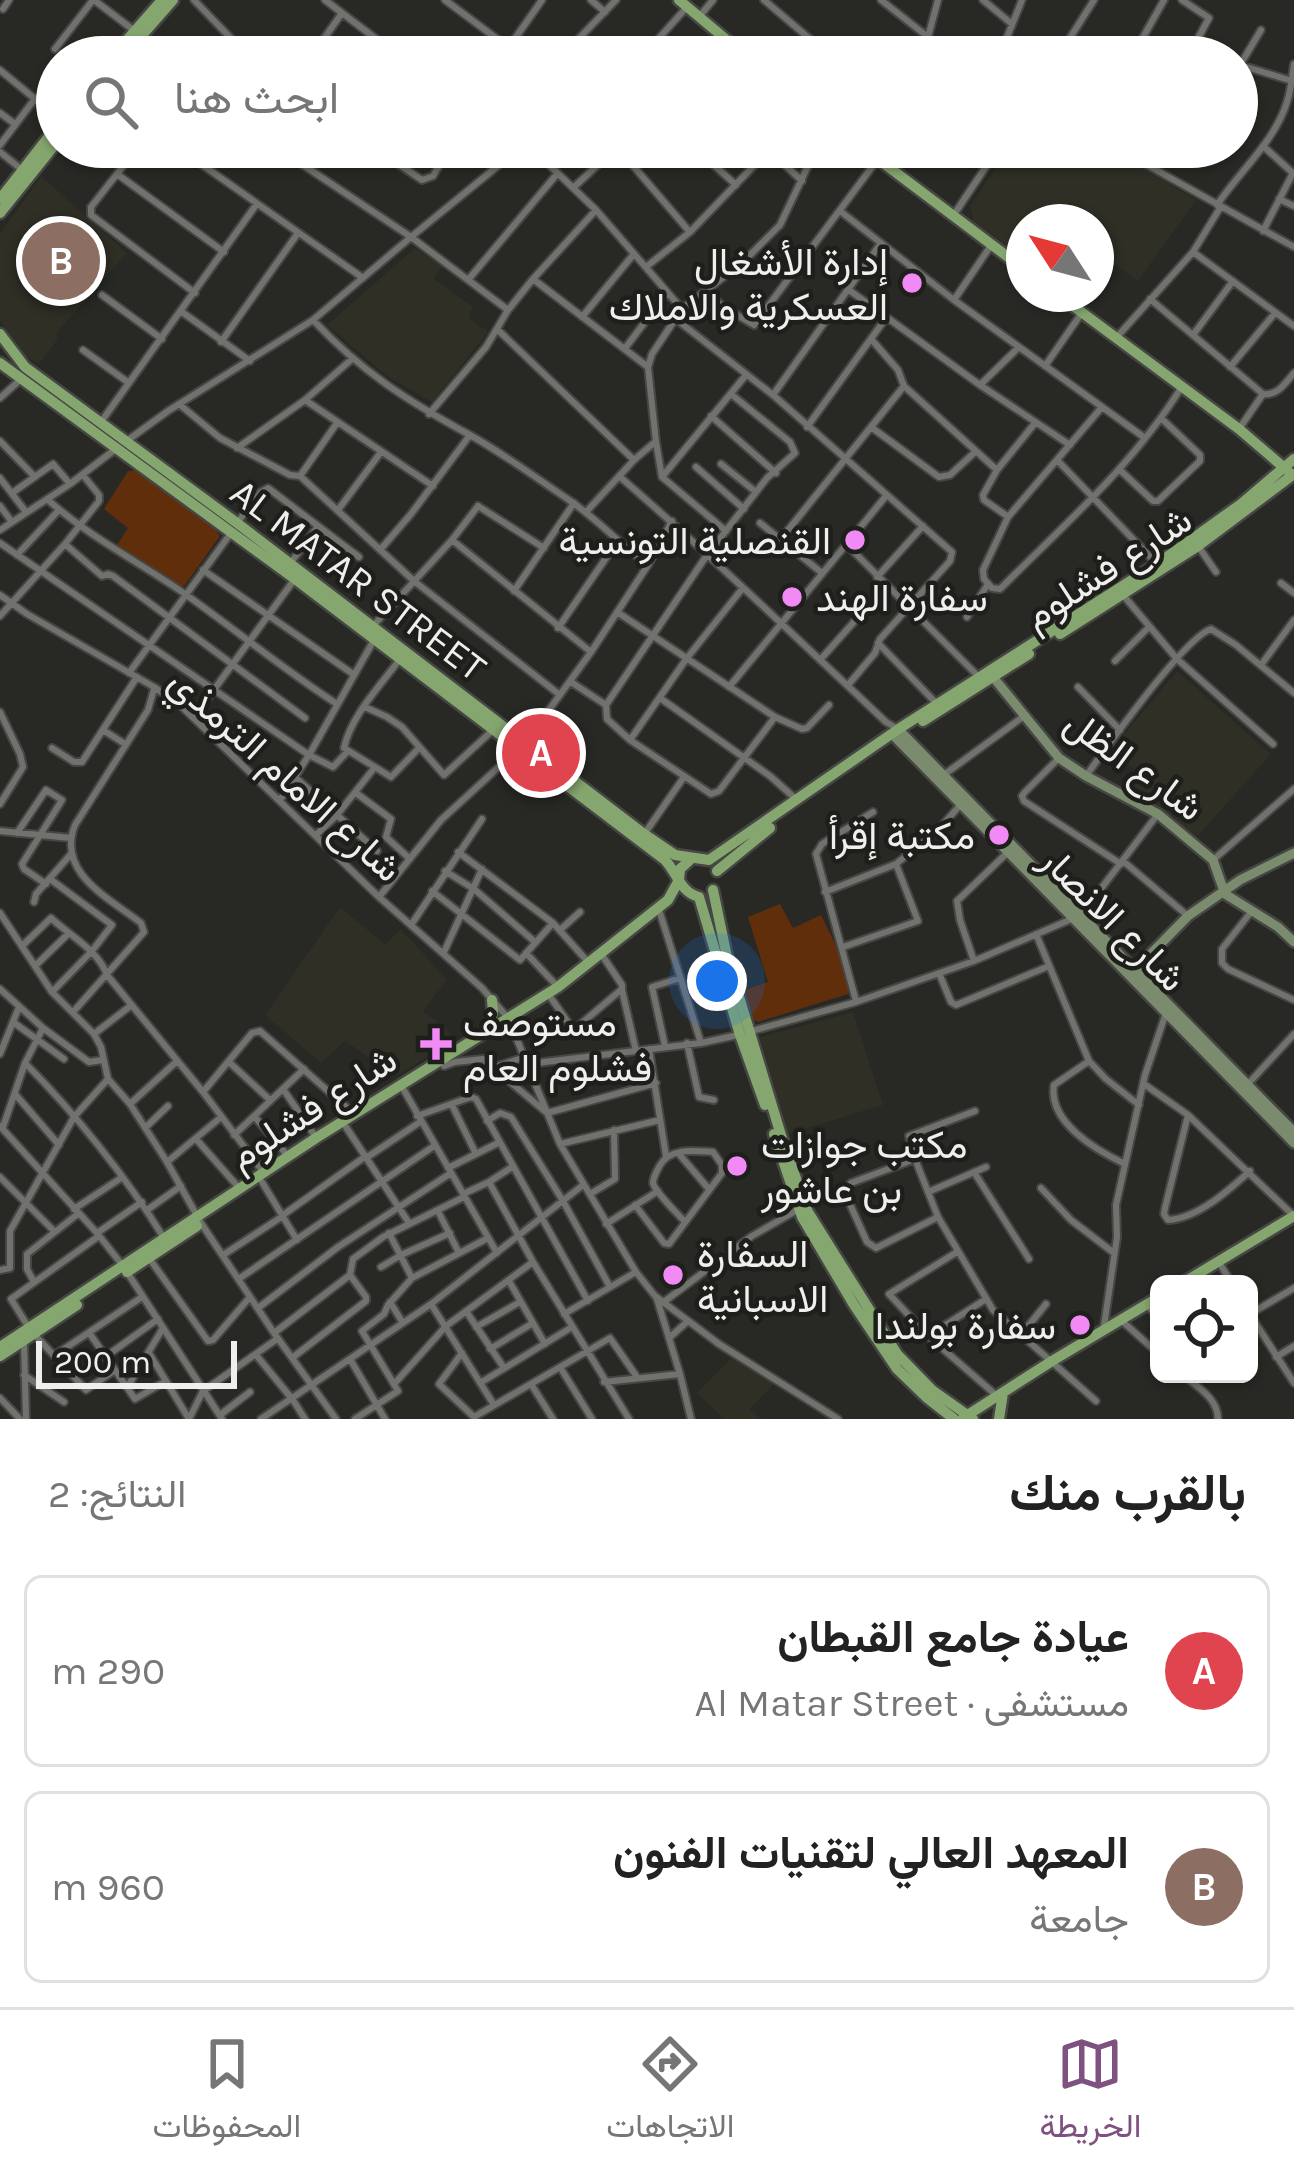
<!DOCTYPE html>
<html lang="ar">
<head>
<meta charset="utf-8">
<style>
	body { margin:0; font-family:Karla,Vazirmatn,sans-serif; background:#f2f2f2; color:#222; direction:rtl }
	.controls { position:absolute; right:36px; bottom:36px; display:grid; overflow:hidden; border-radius:18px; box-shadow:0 3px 9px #0004 }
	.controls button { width:108px; height:108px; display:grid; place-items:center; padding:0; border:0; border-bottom:3px solid #e0e0e0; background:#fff; color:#222; font:60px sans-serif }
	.compass { position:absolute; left:1006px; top:204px; width:108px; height:108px; border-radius:50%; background:#fff; box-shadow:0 3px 9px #0004; rotate:306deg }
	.scale { position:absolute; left:36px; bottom:30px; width:201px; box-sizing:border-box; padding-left:12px; border:6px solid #efefed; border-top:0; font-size:33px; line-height:42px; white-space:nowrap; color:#efefed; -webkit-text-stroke:9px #1e1e1b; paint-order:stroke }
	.you { position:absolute; left:717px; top:981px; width:42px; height:42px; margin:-30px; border:9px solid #fff; border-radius:50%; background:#1a73e8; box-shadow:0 0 0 18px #1a73e833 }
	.badge { display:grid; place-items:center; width:78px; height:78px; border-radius:50%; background:#7f5180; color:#fff; font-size:39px; font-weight:700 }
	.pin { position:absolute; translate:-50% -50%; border:6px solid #fff; box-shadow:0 3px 12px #0006 }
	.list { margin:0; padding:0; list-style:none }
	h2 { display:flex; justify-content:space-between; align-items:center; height:156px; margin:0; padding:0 48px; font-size:51px }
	h2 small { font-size:39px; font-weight:400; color:#767676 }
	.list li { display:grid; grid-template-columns:78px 1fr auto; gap:36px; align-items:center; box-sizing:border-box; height:192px; margin:0 24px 24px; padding:0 24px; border:3px solid #e0e0e0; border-radius:18px }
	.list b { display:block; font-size:45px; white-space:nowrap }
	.list p { margin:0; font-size:39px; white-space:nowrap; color:#767676 }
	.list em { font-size:39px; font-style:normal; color:#767676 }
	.icon { flex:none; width:66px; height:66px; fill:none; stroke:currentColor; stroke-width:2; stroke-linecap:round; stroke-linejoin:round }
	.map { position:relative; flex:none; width:1294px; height:1419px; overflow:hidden; direction:ltr }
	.search { position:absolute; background:#fff; box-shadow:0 3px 9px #0004; left:36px; right:36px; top:36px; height:132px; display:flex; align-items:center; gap:30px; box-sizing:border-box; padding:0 42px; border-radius:66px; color:#767676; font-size:45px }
	.sheet { height:588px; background:#fff }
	nav { display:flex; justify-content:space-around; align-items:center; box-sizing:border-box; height:168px; border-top:3px solid #e0e0e0; background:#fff; font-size:33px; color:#767676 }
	nav a { display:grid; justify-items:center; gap:6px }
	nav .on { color:#7f5180 }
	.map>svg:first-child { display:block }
	.built { fill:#2f2f26 }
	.green { fill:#612e0c }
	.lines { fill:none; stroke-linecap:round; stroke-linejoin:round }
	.street-casing { stroke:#464644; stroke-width:10 }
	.secondary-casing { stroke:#464644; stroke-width:14 }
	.primary-casing { stroke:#464644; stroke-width:15 }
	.street { stroke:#71716d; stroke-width:6 }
	.secondary { stroke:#7b8c6e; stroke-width:9 }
	.primary { stroke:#85a76f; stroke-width:10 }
	.poi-dot { fill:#f18af4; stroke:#1e1e1b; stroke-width:4.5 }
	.labels { text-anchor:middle; stroke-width:9; stroke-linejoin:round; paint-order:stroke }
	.poi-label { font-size:39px; fill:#efefed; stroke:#1e1e1b; text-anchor:end }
	.street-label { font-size:39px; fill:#efefed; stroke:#1e1e1b }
</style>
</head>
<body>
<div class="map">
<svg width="1294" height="1419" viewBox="0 0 1294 1419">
	<rect width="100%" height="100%" fill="#282825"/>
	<path class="built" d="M1010,147H1108L1196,200L1138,281L1096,250V222H1024V253L1021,255L974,222L970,206Z
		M41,176L127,253L58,331L57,340L39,364L25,356L0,321V234Z
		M415,248L442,266L433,278L473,307L469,318L488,332L432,402L388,377L327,325Z
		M1177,671L1271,754L1197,837L1124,787L1137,771L1110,751Z
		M340,907L385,944L401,929L447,980L423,1011L444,1027L455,1040L396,1076L381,1057L376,1062L345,1041L321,1063L265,1015Z
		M853,1012L883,1105L788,1134L760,1037Z
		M732,1357L775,1383L750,1409L761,1419H724L697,1393Z"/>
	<path class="green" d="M128,471H137L216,530L220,536L185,585L175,588L115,548L128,528L104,509Z
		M780,904L793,928L821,915L848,970V994L758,1022L753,1019L745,990L768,982L748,917Z"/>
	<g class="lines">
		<g class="street-casing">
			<path id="street" d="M94,0L169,57
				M194,0L249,57
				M325,0L400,57
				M445,0L508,47
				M591,0L605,12
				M764,0L810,39L798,57
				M881,0L928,37
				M983,0L1012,24
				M1182,0L1209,18L1188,57
				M3,9L9,0
				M699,17L713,0
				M808,44L826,57
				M652,47L662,57
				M1064,47L1082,57
				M923,48L944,57
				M55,49L93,0
				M311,57L342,13
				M502,57L542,0
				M561,57L616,0
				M642,57L687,7
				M917,57L928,37L938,0
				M999,57L1022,0
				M1058,57L1094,0
				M1132,57L1164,0
				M1240,65L1292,81
				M0,70L57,117
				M1237,70L1261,30
				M0,113L15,124
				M0,145L34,100
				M1263,146L1294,174
				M115,147L126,155V162L117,174L224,252
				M197,147L195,154L201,164L363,278
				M373,147L422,180L433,176L450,147
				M524,147L542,158L596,210L682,309
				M617,147L689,231
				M694,147L736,185
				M766,147L802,181
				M961,147L987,165
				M1115,147L1294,247
				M0,152L21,169
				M117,174L91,207V215L195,293
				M573,188L617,147
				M1279,199L1294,206
				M1217,205C1239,172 1275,141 1287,102C1291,90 1292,77 1294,64
				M840,211L954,300L1145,438
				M953,216L999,147
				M1263,231L1293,173
				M1193,252L1294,326
				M646,267L690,232L769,150
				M533,279L648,367
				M468,280L557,174
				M849,290L980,385L1070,445
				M707,291L722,306L754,325L878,159
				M102,295L162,339
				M1150,299L1263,394C1278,396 1285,383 1294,373
				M954,300L992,244
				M508,310L411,237L521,147
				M182,312L250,361
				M582,317L633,255
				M313,320C362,372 406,400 468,434C503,453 536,478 569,500C597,519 620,544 647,564
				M677,320L773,395L952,552L950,561L880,639L875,653L848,685
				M498,330L634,460
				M1193,335L1233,281
				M1116,338L1193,252L1220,208
				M872,340L898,370L904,386L997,470
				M221,342L298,233
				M626,347L667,293
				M83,350L129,383
				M1045,366L1081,314
				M1230,367L1275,313
				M980,385L1019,347
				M773,395L881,243
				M0,398L21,379
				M305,400L433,486
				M179,404L220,438L290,475L300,476L414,581L560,695
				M1102,407L1008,517L983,570L984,579L992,588L1000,589C1064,525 1133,465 1181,388
				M429,414L486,347L508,310L533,279L596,210
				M711,416L776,473
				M101,422L256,205
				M807,427L886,318
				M871,427L939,477L950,475L975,452
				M1239,429L1263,394
				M128,440L168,411L313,320L411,237L276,147
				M0,441L35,477
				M237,448L305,400L352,359
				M1057,460L1157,564
				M721,464L756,492
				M696,467L744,509
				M1120,470L1153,501H1158L1200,461V455L1162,419
				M300,476L337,423
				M619,476C710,555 798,639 886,722L898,729
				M662,477L746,375
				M0,478L26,512
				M12,493L53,464L70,484
				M47,499C89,537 139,562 185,594C236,630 284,670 337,704
				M0,506L12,522
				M338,510L381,452
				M586,512L634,460L655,442
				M1007,516L984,500L983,495L997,470L1035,423
				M237,523L261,492L268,488L359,557
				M760,523L822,573
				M0,530L70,484L117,448
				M726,531L662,477L656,442L648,367L652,354L682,309L743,262L780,225L817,147
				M452,540L591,652
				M780,540L904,386
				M0,543L309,755L333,767L347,752
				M65,544L102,576L108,574L113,576L305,718
				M846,544L978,676
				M1198,546L1216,572
				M380,550L411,514L470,435
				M17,555L59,510
				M292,561L316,529
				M203,570L353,674
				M877,577L923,526
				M1281,583L1294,593
				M514,591L574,503
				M0,595L27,614L154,687L179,704L379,897L482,988L508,1018L560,1144L636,1272L655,1296L719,1344L838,1419
				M1123,595L1177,659L1273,744
				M617,612L775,717L802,729L807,728L829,705
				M0,616L65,544L99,501V495L83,475
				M967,617L988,584
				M372,627L452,540L478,506L544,548
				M558,628L617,542
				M878,643L937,704
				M400,659C380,686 351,716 344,748L391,777L419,748
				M820,660L885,587
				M1115,661L1148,628
				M1261,665L1294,620
				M129,673L231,533
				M571,682L606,705L607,719L630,740L711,794L719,791L775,717
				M729,687L886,496
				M1078,687L1120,730
				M660,698L770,776L797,800
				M606,705L707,555L767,478L795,453L790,442L731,394
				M365,707L387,717L402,727L444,775L493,730
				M0,712L20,754L23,767L0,804
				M194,717L294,580
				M103,730L125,744
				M630,740L687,658L742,589
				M52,748L74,762H82L137,677
				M1059,758L1025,792L1022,796L1024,801L1121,864
				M945,774L1024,716
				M1086,776C1106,748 1184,638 1211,629L1236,645L1294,693
				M295,777L377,851
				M356,793L391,819L386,837L410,859
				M280,800L309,755L374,640
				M0,831L71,838
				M17,833L46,790L62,800L22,864L24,869L46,884
				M645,833L684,777
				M316,835L337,815L375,767
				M458,852L553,923L589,963
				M1213,860L1294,789
				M1123,861L1188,916
				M445,871L474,889L535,942
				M50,879L112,925L92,951L52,992
				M432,891L520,960L553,923
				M825,892L896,864L940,828L961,804
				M379,897L441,820L525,743L591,652L648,565L672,521
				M34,902L36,894L71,854
				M1251,912L1222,949V963L1228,969L1294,1000
				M0,913L52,992L94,1034L101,1047L108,1079L130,1104L167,1162L201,1223L274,1333L336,1419
				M660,913L701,1043
				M411,925L482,819
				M560,930L580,912
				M1036,934L1089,1061L1106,1079L1139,1105
				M22,946L51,918C70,936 98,950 107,975L203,1092L264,1173
				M843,947L918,921L896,864
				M444,952L482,869
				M526,953L558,987
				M974,961L960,920L957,901L1007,853
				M35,966L67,935
				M939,973L951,1002L956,1005L1049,966
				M0,989L43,1028L89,1062L102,1060
				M622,990L636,1051
				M551,998L572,1028H576L622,989V985L604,958
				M856,1001L816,854L822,844L873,812
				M74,1011L144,932L141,923C109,898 56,873 75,825L148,710L154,689
				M13,1022L64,1059
				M752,1031L856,1002L974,961L1081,915L1158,814
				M94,1034L129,1007
				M687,1043L699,1097L714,1100
				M665,1046L652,987L680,978
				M649,1049L666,1156
				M0,1054L19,1007
				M1089,1061L1054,1085C1048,1122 1096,1150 1125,1164
				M229,1062L270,1100
				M25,1063C75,1113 127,1178 164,1238
				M528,1064L701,1043L738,1035
				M444,1066L455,1062L483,1059L547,1113L656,1083
				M495,1067L525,1057
				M1144,1084L1188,1115L1294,1216
				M1248,1084L1294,1034
				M401,1085L497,1253
				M283,1089L315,1136
				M203,1092L252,1033L260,1031L354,1114
				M15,1094L59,1145
				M130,1104L176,1062
				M452,1105L476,1154
				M975,1111L909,1136L915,1159L938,1217L993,1310L1096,1401
				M1188,1115L1165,1208L1164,1214L1168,1220C1198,1218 1228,1191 1250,1171
				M254,1116L287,1155
				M417,1116L471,1097L476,1099L588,1301
				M487,1121L500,1113L511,1117L563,1201L610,1287
				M0,1126L97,1233L123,1266
				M3,1127L25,1063L43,1028
				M346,1127L409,1223
				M145,1128L168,1106
				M234,1135L304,1069
				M196,1139L240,1189
				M560,1144L660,1120
				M679,1154L708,1188
				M369,1156L420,1122
				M915,1159L851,1183L844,1191L867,1242L876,1248L938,1217
				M167,1162L220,1118
				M448,1168L500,1142
				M974,1172L1029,1259
				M0,1177L55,1232
				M262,1182L297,1240
				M489,1182L533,1262L629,1419
				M1041,1188L1071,1220L1114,1253
				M928,1192L986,1167
				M463,1194L489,1182L512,1167
				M590,1194L615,1179L614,1130
				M635,1205L664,1243L669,1244L722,1173V1165L713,1152C695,1151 671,1147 660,1165C658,1169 653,1177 653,1183C655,1192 677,1213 684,1221
				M74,1209L121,1178
				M147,1210L181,1186
				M439,1213L459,1253
				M283,1215L366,1156
				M606,1224L658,1191
				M97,1233L142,1202
				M389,1233L412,1278
				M223,1255L283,1216
				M149,1258L208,1341L213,1340L250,1297
				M1219,1262L1232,1284
				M381,1267L401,1255L450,1233
				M0,1270L10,1268V1231L74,1117L108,1079
				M127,1272L222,1419
				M240,1278L434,1146
				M509,1281L545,1344
				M34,1282L27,1269V1254L79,1213
				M657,1299L680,1374L691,1419
				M986,1299L928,1336L996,1395
				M665,1301L752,1236L799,1209
				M390,1302L403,1323
				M431,1304L494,1405
				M1146,1305L1159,1317
				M258,1308L338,1247L451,1173
				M466,1311L504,1368
				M1249,1313L1294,1383
				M564,1314L636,1272
				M1250,1314L1294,1288
				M1123,1322L1159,1354
				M1104,1326L1117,1237L1116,1205L1145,1075L1166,1013
				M476,1327L520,1302
				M29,1328L11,1299L99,1236
				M274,1333L350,1275L353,1259L383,1237L464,1197
				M34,1334L86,1390L115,1370
				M90,1334L135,1399L166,1381
				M1021,1335L1046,1304
				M928,1336L889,1294L957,1252
				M669,1338L688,1321
				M24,1340L26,1419
				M490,1349L533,1323
				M149,1353L189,1419
				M462,1353L439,1384L474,1417L610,1338L637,1377
				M55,1355L142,1297
				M256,1355L293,1400L305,1419
				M105,1357L158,1319
				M1276,1357L1294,1346
				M292,1358L366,1301V1297L350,1275
				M350,1359L385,1419
				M560,1367L592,1419
				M1182,1374C1197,1387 1218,1398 1218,1419
				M24,1375L64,1402
				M604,1382L680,1374
				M395,1383L446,1326L533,1262
				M480,1383L572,1327
				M531,1384L553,1419
				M128,1386L163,1328
				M0,1398L20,1419
				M220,1415L250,1392
				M189,1419L203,1391L277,1339
				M261,1419L431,1304L583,1185
				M355,1419L398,1391L362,1331L384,1314L388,1305L412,1278L488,1238"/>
		</g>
		<g class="secondary-casing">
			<path id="secondary" d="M993,677L1059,758L1086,776L1158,814L1213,860L1225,894L1278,927L1294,942
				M898,729L1294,1132
				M892,734L1294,1143
				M1135,970L1188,916L1240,880L1294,853"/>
		</g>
		<g class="primary-casing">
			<path id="primary" d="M679,0L747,57
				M112,57L162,0
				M123,57L173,0
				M862,147L1024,269
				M0,199L57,126
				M0,213L57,142
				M1057,294L1239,429L1288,471
				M0,334L25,367L237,523L644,834L675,855L709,860
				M0,363L295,579L665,860C678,874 680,892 699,897
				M1060,634L1198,546L1294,474
				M923,721L1029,654
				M709,860L900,728L1157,564L1241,504L1294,459
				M717,871L770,828
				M713,890L727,957L784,1145L808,1212L897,1354L932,1390L973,1419
				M699,897L740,1035L765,1105
				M487,1030L493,1013L492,1000
				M774,1134L802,1217L854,1305L897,1369L926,1397L954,1419
				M127,1272L197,1226
				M1181,1284L1294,1216
				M0,1347L316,1138L558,987L668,900L679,880L680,869L692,858
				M0,1356L77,1305
				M963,1418L1052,1361L1159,1297
				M999,1419L1003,1393"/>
		</g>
		<use href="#street" class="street"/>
		<use href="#secondary" class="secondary"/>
		<use href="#primary" class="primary"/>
	</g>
	<g class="poi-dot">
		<circle cx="912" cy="283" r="12"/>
		<circle cx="855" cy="540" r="12"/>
		<circle cx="792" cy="597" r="12"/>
		<circle cx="999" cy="835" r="12"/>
		<path d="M430 1026h12v12h12v12h-12v12h-12v-12h-12v-12h12z"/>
		<circle cx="737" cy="1166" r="12"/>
		<circle cx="673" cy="1275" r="12"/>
		<circle cx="1080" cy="1325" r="12"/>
	</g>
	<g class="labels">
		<g class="poi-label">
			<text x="888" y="275">إدارة الأشغال<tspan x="888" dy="45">العسكرية والاملاك</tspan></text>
			<text x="831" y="554">القنصلية التونسية</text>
			<text x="816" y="611" text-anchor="start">سفارة الهند</text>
			<text x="975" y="849">مكتبة إقرأ</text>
			<text x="463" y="1036" text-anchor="start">مستوصف<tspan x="463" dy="45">فشلوم العام</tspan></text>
			<text x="761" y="1158" text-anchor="start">مكتب جوازات<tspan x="761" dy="45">بن عاشور</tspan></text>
			<text x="697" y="1267" text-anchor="start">السفارة<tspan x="697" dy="45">الاسبانية</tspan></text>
			<text x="1056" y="1339">سفارة بولندا</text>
		</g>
		<g class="street-label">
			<text transform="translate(1107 567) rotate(-33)" y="14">شارع فشلوم</text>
			<text transform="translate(359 579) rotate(37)" y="14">AL MATAR STREET</text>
			<text transform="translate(1135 764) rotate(36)" y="14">شارع الظل</text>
			<text transform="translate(286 774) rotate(42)" y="14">شارع الامام الترمذي</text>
			<text transform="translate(1114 918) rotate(45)" y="14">شارع الانصار</text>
			<text transform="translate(312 1107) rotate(-33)" y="14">شارع فشلوم</text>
		</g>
	</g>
</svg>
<div class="controls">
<button><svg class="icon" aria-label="locate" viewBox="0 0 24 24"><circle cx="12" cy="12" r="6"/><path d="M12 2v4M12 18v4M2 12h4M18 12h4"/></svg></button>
</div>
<svg class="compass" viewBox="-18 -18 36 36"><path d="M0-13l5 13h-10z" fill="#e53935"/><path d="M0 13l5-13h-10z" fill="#767676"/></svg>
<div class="scale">200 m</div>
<div class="you"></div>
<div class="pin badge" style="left:541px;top:753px;background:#e0444e">A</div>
<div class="pin badge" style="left:61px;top:261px;background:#8d6e63">B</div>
<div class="search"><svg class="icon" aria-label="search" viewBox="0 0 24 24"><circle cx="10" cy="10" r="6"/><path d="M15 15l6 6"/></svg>ابحث هنا</div>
</div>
<section class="sheet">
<h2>بالقرب منك<small>النتائج: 2</small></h2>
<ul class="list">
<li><span class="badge" style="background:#e0444e">A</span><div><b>عيادة جامع القبطان</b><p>مستشفى · Al Matar Street</p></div><em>290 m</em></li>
<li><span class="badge" style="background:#8d6e63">B</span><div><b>المعهد العالي لتقنيات الفنون</b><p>جامعة</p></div><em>960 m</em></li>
</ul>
</section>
<nav>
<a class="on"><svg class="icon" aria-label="map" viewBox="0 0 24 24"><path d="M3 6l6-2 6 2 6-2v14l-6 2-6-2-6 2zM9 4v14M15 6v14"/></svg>الخريطة</a>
<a><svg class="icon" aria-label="directions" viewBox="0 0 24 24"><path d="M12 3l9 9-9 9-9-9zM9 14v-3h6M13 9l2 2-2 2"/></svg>الاتجاهات</a>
<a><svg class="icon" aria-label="saved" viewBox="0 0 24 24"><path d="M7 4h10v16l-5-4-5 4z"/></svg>المحفوظات</a>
</nav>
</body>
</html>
